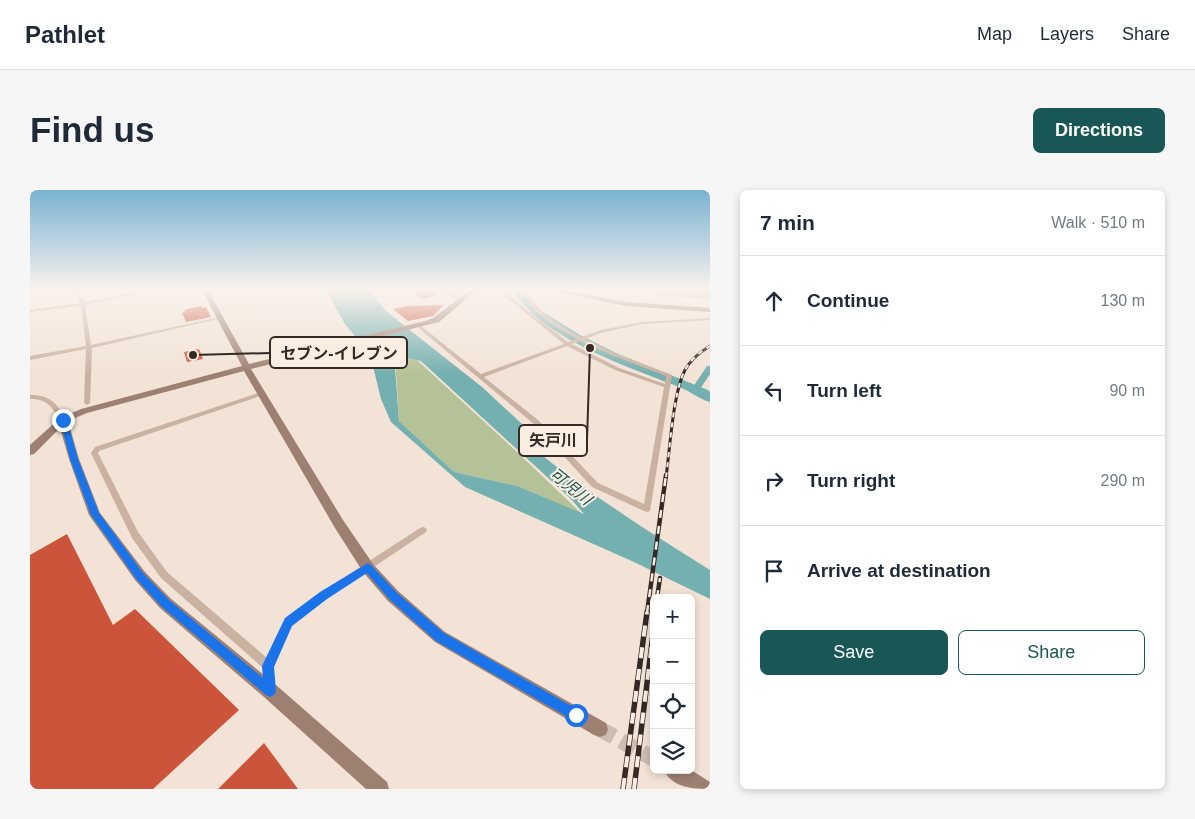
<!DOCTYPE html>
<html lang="en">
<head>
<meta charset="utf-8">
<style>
	body { margin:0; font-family:Arial,"Noto Sans JP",sans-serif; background:#f6f6f7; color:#1f2937 }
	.controls { position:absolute; right:15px; bottom:15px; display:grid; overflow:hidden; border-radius:8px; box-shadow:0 2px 8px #0003 }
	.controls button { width:45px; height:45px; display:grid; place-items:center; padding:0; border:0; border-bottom:1px solid #e0e1e3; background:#fff; color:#1f2937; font:25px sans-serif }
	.stop { position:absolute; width:15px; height:15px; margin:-11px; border:4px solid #1a73e8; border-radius:50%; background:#fff }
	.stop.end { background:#1a73e8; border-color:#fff; box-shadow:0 1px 5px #0008 }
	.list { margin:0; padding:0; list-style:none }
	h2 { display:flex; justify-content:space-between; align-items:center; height:65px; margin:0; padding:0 20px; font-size:21px }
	h2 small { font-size:16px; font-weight:400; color:#747a83 }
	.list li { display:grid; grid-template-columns:32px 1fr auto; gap:15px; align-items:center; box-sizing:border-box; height:90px; padding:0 20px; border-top:1px solid #e0e1e3 }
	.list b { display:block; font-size:19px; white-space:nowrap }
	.list em { font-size:16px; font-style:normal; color:#747a83 }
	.actions { display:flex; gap:10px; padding:15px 20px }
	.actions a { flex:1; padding:11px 0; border:1px solid #195757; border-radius:8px; text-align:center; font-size:18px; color:#195757 }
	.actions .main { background:#195757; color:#fff }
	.icon { flex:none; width:28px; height:28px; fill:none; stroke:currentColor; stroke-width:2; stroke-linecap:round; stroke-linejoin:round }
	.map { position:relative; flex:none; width:680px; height:599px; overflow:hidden; border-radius:8px }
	header { display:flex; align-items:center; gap:30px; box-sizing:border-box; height:70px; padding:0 25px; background:#fff; border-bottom:1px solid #e0e1e3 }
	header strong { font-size:24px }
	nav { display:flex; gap:28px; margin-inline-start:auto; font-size:18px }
	.intro { display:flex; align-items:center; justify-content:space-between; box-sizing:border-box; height:120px; padding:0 30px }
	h1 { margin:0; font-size:35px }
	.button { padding:12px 22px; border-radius:8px; background:#195757; color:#fff; font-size:18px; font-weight:700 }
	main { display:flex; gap:30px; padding:0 30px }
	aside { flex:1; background:#fff; border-radius:8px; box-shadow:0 2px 8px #0003 }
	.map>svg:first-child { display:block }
	.green { fill:#b5c196 }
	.water { fill:#74b0af; fill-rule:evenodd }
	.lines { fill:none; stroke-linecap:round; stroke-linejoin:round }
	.canal { fill:#74b0af; fill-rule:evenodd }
	.river { fill:#74b0af; fill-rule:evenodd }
	.building { fill:#cc543a }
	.secondary-tunnel { stroke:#ccbeb3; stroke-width:16; stroke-dasharray:16 8; stroke-linecap:butt }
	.street { fill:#cab2a2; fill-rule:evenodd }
	.secondary { fill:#9e8073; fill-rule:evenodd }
	.rail-far2-casing { stroke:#342925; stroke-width:3 }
	.rail-far1-casing { stroke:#342925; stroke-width:4.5 }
	.rail-casing { stroke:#342925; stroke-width:5.5 }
	.rail-far2 { stroke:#faeee2; stroke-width:2; stroke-dasharray:5; stroke-linecap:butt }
	.rail-far1 { stroke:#faeee2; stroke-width:2.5; stroke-dasharray:8; stroke-linecap:butt }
	.rail { stroke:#faeee2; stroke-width:4; stroke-dasharray:11; stroke-linecap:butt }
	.route { fill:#1a73e8 }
	.labels { text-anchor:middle; stroke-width:4; stroke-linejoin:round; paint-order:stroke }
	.water-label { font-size:16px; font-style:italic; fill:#195757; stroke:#faeee2 }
	.leader { fill:none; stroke:#342925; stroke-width:2 }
	.callout-dot { fill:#342925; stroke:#faeee2; stroke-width:2 }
	.callout { fill:#faeee2; stroke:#342925; stroke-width:2 }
	.callout-label { font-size:16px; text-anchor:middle; font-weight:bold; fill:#342925 }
</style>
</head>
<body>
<header>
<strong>Pathlet</strong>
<nav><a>Map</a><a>Layers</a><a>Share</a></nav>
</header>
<div class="intro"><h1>Find us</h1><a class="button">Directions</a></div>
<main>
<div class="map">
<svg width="680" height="599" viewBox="0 0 680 599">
	<rect width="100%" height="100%" fill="#f2e3d6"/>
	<path class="green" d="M615,100H680V109L633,106Z
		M365,166L387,170L486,261L552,324L487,296L424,282L369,231Z"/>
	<path class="water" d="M296,100H338L357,122L452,197L505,246L508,262C562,306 621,343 680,380V409L604,372L435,297L361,232L351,209L340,164L315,134ZM364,165L391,171L541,309L554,324L487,296L424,282L369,231Z"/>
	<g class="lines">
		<path class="canal" d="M677,176H680V184L670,199H664L663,197Z"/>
		<path class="river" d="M483,100H493L510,120L550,145L588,164L678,200L680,202V212C669,209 660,201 649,197C599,177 512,149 483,100Z"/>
	</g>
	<path class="building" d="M396,100H400L409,105L393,109L385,104Z
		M414,115L403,126L378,131L363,119L377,116Z
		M172,116V118L176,117L181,127L156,132L152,123L155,122L154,120Z
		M169,159L173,169L157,172L154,162Z
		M37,344L83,435L105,419L209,520L123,599H0V365Z
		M234,553L268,599H188Z"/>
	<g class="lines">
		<path class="secondary-tunnel" d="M570,539L624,569"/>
		<path class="street" d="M46,100H50L55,112L116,100H125L55,115L61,155L190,127L192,128L62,158L60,213L57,215L54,213L56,159L0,170V166L56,156L51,116L0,122V120L50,113Z
			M402,100H409L434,109L430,110Z
			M467,100H472L538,152L547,149C531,140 512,130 501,115C498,111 496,105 494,100H498C500,105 502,110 505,114C517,129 535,139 551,147L571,140L612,132L680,128V130L612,134L574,142L555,149L582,162L642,185L620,321L617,322L614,321L562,297L504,234L386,136L390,135L451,184L534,154ZM550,151L579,164L636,186L635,194L589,178L542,154ZM537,156L585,180L634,197L614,314L568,293L508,230L454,187Z
			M231,202L234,204L233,205L69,261L68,263L108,342L137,382L237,468L256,429L290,403L390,338L393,337L396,338L397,340L396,342L296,409L262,435L243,476L245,499L244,503L240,504L236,503L235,499L233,478L131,388L102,348L61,263L65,257Z
			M0,205C20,205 27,213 36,230L35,232H31C22,217 18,209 0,209Z"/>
		<path class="secondary" d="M172,100H178L219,174L395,131L403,128L440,100H447L409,132L221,179L313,330L343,374L368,401L415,442L576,533L578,539L576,545L570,547L564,545L405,452L358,411L333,382L305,338L214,181L57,223L38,231L49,269L70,323L115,382L140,408L246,495L357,592L359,599H336L234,507L130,418L105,390L59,325L39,269L30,238L4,264L0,265V255L30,228L51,219L212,176Z
			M519,100H533L596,112L680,118V122L596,116Z
			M634,580H661L680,592V599C664,599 642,598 634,580Z"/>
		<g class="rail-far2-casing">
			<path id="rail-far2" d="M636,287C640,259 643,202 655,180C661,169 670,162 680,156"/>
		</g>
		<g class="rail-far1-casing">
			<path id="rail-far1" d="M627,408L630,388
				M617,423L636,285"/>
		</g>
		<g class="rail-casing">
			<path id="rail" d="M593,599L617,422
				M604,599L624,436"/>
		</g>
		<use href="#rail-far2" class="rail-far2"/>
		<use href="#rail-far1" class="rail-far1"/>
		<use href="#rail" class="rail"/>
	</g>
	<linearGradient id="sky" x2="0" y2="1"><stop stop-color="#79b2d1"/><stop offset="0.54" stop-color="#f9f2ed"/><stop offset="1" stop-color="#f9f2ed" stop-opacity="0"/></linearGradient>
	<rect width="680" height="184" fill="url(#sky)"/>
	<path class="route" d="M33,227L37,230L48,269L69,323L113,383L139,410L233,488L232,476L255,428L290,402L338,373L341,375L366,402L414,443L550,521L552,525L550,529L546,531L541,529L406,451L359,409L337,383L297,409L262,436L244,477L246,501L244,505L240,507L236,505L132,417L107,390L61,325L40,269L30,230Z"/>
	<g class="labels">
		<g class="water-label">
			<text transform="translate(541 296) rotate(39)" y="6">可児川</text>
		</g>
	</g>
	<path class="leader" d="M163 165L240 163M560 158L557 250"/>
	<g class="callout-dot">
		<circle cx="163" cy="165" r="5"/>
		<circle cx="560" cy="158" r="5"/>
	</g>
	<g class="callout">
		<rect x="240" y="147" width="137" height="31" rx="5"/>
		<rect x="489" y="235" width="68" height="31" rx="5"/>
	</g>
	<g class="callout-label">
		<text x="309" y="169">セブン-イレブン</text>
		<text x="523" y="256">矢戸川</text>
	</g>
</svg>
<div class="controls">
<button>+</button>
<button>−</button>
<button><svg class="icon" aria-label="locate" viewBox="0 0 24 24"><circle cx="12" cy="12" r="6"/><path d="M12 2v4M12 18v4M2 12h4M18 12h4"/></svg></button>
<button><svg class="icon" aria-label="layers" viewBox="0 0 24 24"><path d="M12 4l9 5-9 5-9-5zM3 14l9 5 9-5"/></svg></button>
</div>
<div class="stop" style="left:546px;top:525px"></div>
<div class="stop end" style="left:33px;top:230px"></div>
</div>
<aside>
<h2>7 min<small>Walk · 510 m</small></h2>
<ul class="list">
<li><svg class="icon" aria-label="ahead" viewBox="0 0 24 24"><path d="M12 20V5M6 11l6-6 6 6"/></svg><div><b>Continue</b></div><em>130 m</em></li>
<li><svg class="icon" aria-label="left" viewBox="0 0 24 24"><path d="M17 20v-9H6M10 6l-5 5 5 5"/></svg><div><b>Turn left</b></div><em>90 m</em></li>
<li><svg class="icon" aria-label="right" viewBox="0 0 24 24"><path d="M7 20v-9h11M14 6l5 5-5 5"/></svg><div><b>Turn right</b></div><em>290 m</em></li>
<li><svg class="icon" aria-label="arrive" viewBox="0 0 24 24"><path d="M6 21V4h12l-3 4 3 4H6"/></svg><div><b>Arrive at destination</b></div></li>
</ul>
<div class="actions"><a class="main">Save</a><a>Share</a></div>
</aside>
</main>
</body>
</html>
